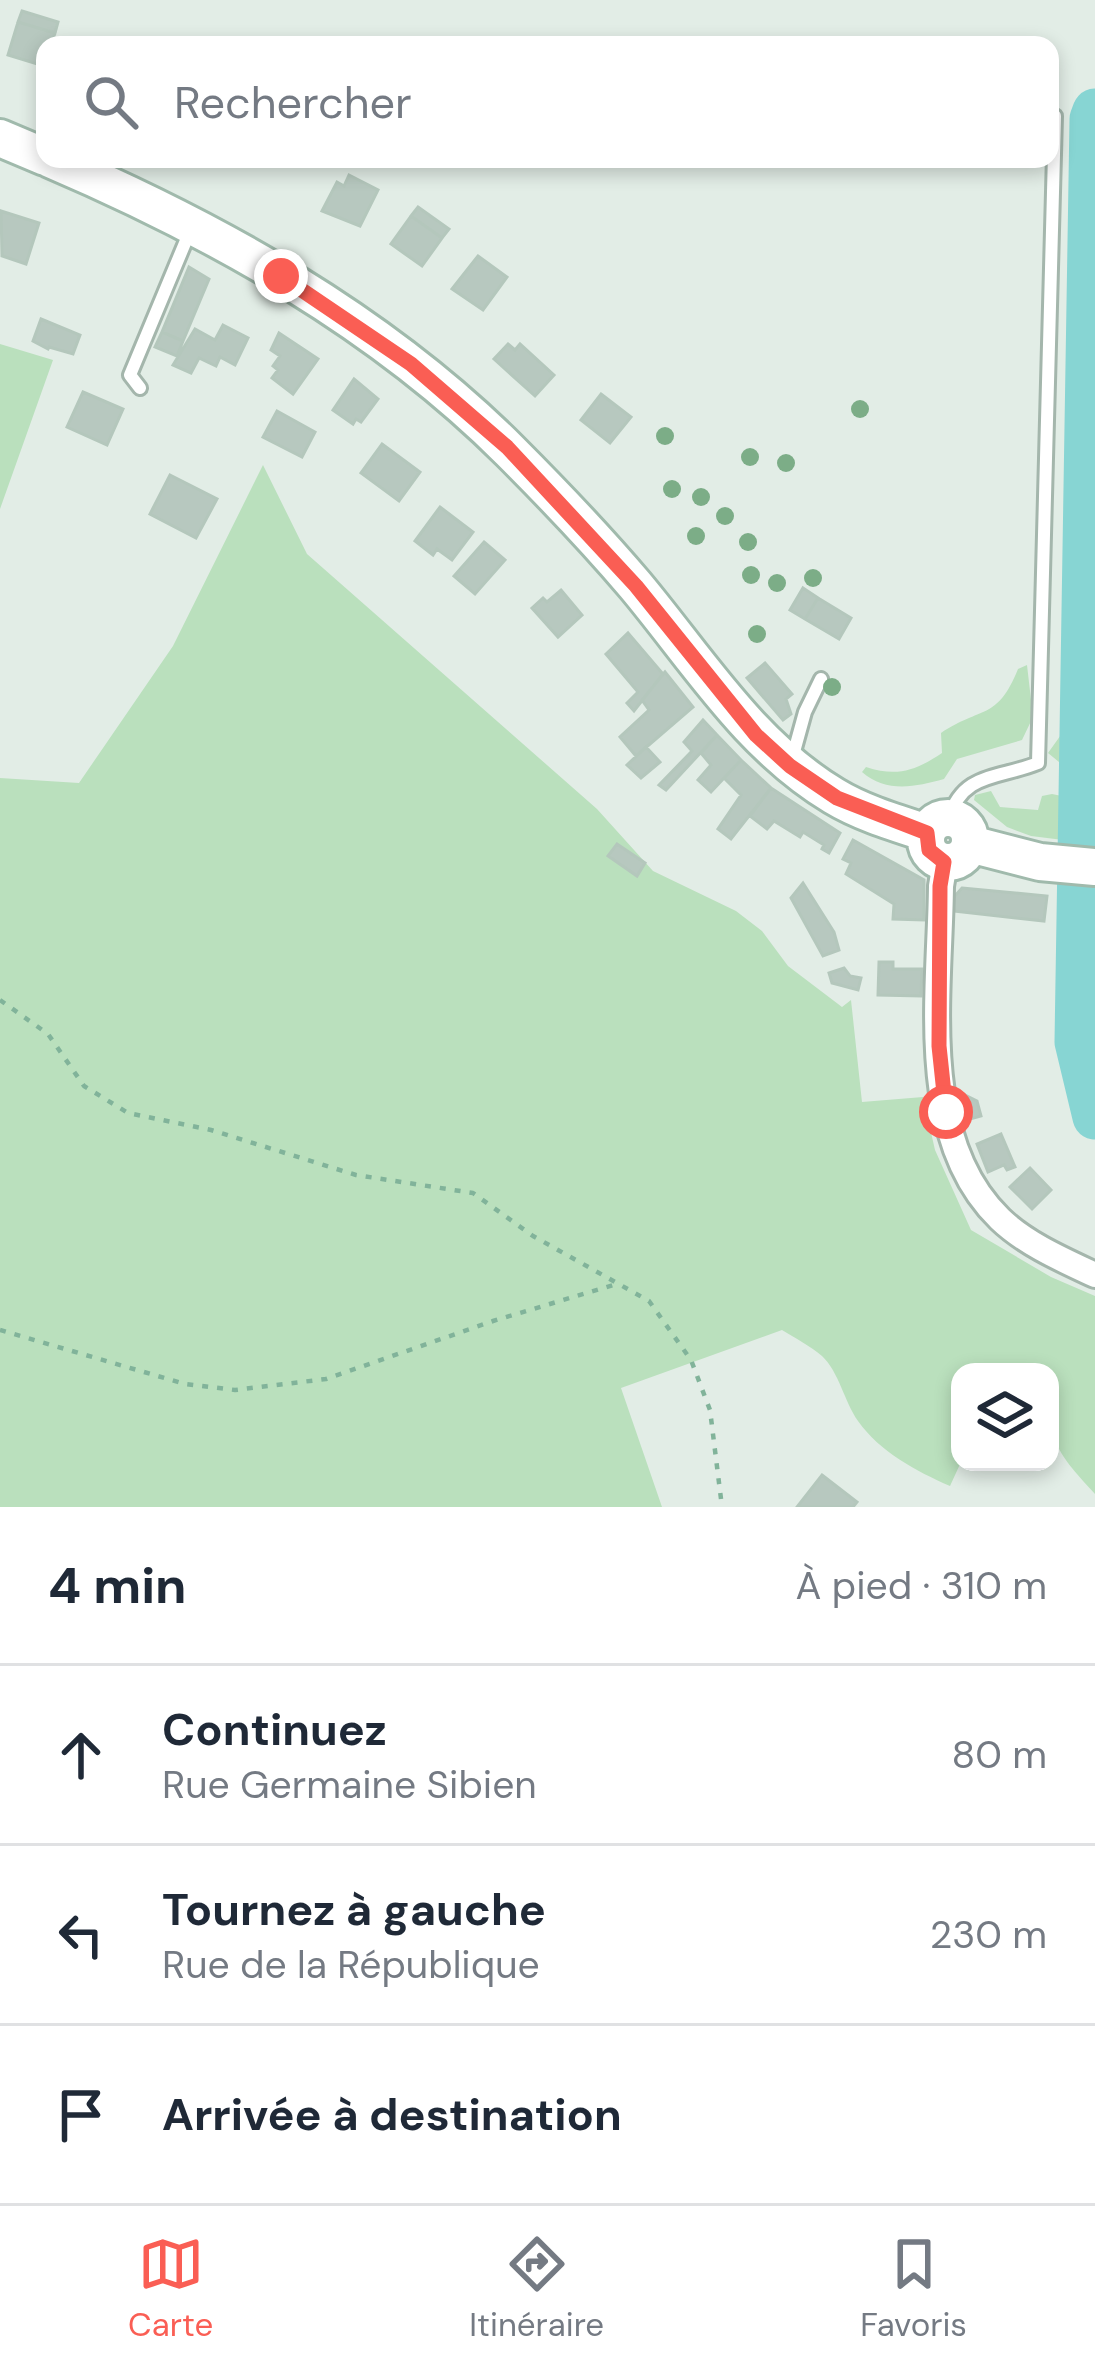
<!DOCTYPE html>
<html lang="fr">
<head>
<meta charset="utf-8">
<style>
	body { margin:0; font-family:"DM Sans",sans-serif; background:#f6f6f7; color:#1f2937 }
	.controls { position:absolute; right:36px; bottom:36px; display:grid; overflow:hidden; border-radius:24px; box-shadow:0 6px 18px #0003 }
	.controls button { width:108px; height:108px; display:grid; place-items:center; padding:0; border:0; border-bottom:3px solid #e0e1e3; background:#fff; color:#1f2937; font:60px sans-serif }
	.stop { position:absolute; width:36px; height:36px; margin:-27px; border:9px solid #fa5e54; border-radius:50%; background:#fff }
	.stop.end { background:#fa5e54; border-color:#fff; box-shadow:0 3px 12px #0008 }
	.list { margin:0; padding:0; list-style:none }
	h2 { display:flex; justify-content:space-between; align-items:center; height:156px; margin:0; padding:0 48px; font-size:51px }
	h2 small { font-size:39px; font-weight:400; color:#747a83 }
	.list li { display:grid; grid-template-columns:78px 1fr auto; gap:36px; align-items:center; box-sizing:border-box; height:180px; padding:0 48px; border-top:3px solid #e0e1e3 }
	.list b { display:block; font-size:45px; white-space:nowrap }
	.list p { margin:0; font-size:39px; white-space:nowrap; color:#747a83 }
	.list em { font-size:39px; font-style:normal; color:#747a83 }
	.icon { flex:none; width:66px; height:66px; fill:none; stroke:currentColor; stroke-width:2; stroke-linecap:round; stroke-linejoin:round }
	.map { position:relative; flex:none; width:1095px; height:1507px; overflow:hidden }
	.search { position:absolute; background:#fff; box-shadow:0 6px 18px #0003; left:36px; right:36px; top:36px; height:132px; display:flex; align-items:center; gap:30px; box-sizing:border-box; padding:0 42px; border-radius:24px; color:#747a83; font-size:45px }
	.sheet { height:696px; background:#fff }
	nav { display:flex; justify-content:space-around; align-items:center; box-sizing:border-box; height:168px; border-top:3px solid #e0e1e3; background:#fff; font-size:33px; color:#747a83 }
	nav a { display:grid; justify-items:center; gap:6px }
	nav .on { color:#fa5e54 }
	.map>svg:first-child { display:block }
	.green { fill:#bae0bd }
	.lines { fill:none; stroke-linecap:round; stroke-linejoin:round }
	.river { stroke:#87d5d3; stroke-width:45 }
	.building { fill:#b7c8bf; stroke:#b4c7bc; stroke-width:3 }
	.lane-casing { stroke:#a4b6ac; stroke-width:18 }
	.street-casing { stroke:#a4b6ac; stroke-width:30 }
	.secondary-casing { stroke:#a0baac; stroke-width:42 }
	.path { stroke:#81b39a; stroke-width:4.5; stroke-dasharray:6 9; stroke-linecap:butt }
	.lane { stroke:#fff; stroke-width:12 }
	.street { stroke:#fff; stroke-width:24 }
	.secondary { stroke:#fff; stroke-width:36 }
	.tree { fill:#7cad87 }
	.route { stroke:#fa5e54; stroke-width:15 }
</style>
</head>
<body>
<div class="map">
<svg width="1095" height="1507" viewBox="0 0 1095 1507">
	<rect width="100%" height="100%" fill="#e2ede6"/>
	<path class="green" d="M0,344L53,360L0,509Z
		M263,465L307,554L597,809L653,871L736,911L762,931L788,966L842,1007L851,1000L862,1102L923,1097L935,1150L971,1230L1051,1277L1095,1296V1494C1048,1443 1050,1440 1050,1372H960L961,1462L950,1486C916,1471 880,1452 858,1421C844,1401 839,1372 822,1356C810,1346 795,1338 782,1330L621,1388L662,1507H0V778L79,783L173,646Z
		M1086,493L1095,495V685L1066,594L1067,511Z
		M1027,665L1033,717L1022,740L957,759L944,779C915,787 886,793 862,772L866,767C897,777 915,771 942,753L941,733C981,706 997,721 1018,669Z
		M1068,725L1095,728V781L1081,764L1059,762L1048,753Z
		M991,791L1000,807L1038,810L1042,796L1052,794L1091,802L1095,795V844L1031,836L1007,827L974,800L975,795Z"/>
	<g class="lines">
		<path class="river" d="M1095,111L1092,119L1077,1042L1095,1117"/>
	</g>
	<path class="building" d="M22,11L58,22L55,33L18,22Z
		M18,22L55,33L51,45H45L44,66L8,55Z
		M349,175L378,190L360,226L322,211L337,182L344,186Z
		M418,207L449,229L442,238L411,216Z
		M1,211L39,223L26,264L2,256Z
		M411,216L442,238L422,266L391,244Z
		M478,256L507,277L483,310L452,289Z
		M189,267L209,279L183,341L162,332Z
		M41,319L80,335L73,354L49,347L48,349L33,341Z
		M223,325L248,338L235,365L220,357L216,366L199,358L191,373L173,365L195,329L215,340Z
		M162,332L183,341L177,356L155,347Z
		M279,333L318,359L293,394L272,378L278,370L273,366L280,356L271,350Z
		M508,344L515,350L520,344L554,375L535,396L494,359Z
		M354,379L378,399L361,422L356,419L353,424L333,410Z
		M83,392L123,409L107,445L67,427Z
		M601,394L631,417L610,443L581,420Z
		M277,411L315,432L302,457L263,437Z
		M382,444L420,472L399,501L361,473Z
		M170,475L217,499L196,538L150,514Z
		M440,507L473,532L452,560L437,549L433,555L415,541Z
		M484,542L505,560L475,594L454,576Z
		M803,588L818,598L805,619L790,610Z
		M561,590L582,615L558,637L532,608L543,598L547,602Z
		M818,598L851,618L839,639L805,619Z
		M628,633L663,674L634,711L627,703L638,692L606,654Z
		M765,663L792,694L786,699L791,714L783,720L747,678Z
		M665,672L693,707L636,756L620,737L649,710L642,700Z
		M703,720L717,735L666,790L659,785L692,751L684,742Z
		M717,735L741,760L711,792L698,780L711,765L701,753Z
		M646,747L660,762L641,778L627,765Z
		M741,760L771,788L731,839L718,829L741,795L724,778Z
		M771,788L840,833L829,853L822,849L824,845L803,832L800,837L774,821L767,829L750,816Z
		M853,840L924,880V920L893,919L894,904L846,874L851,863L843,859Z
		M617,844L645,863L637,876L608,856Z
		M803,883L834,932L839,950L823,956L791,898Z
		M962,888L1047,896L1044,921L953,911V898Z
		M879,962H893V969H922L921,996L878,995Z
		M844,968L850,976L861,978L858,990L832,983L829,973Z
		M955,1090L977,1101L981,1116L963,1121Z
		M1001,1134L1015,1167L1007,1170L1004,1165L988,1172L977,1144Z
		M1030,1168L1051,1190L1032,1209L1010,1187Z
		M822,1475L857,1502L853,1507H797Z"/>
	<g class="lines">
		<g class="lane-casing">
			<path id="lane" d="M140,388L130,375L190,231
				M792,759L805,712L821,679
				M949,818C963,772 998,779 1038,763L1055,116"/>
		</g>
		<g class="street-casing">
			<path id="street" d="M945,862L941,886C940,992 916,1138 1000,1219C1026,1244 1063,1260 1095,1275"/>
		</g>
		<g class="secondary-casing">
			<path id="secondary" d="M0,138L45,157
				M50,159C216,230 381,322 510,451C553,494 595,538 635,585C697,659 749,745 834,796C862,813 896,823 927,833
				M926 840a22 22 0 1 1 44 0a22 22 0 1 1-44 0Z
				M970,844L1040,862L1095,867"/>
		</g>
		<path class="path" d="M0,1000L48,1034L84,1086L128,1113L211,1130L356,1175L473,1193L533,1236L649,1301L691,1360L710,1410L722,1507
			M0,1330L185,1384L235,1390L326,1379L493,1321L620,1283"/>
		<use href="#lane" class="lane"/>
		<use href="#street" class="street"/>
		<use href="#secondary" class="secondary"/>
	</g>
	<g class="tree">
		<circle cx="860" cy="409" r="9"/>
		<circle cx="665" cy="436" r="9"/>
		<circle cx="750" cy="457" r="9"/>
		<circle cx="786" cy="463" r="9"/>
		<circle cx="672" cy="489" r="9"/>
		<circle cx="701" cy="497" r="9"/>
		<circle cx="725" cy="516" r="9"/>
		<circle cx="696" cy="536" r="9"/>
		<circle cx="748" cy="542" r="9"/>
		<circle cx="751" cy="575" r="9"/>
		<circle cx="813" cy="578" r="9"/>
		<circle cx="777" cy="583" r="9"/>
		<circle cx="757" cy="634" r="9"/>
		<circle cx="832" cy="687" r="9"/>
	</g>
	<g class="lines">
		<path class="route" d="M281,276L411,364L507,447L636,586L756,735L790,766L837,798L927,833L929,850L944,862L940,886L939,1046L946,1112"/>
	</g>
</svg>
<div class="controls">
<button><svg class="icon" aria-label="layers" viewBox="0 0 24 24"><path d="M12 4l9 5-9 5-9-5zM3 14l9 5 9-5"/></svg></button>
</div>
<div class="stop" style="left:946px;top:1112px"></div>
<div class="stop end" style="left:281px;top:276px"></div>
<div class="search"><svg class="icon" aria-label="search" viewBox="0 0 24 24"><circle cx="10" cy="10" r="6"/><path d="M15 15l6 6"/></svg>Rechercher</div>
</div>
<section class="sheet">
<h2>4 min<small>À pied · 310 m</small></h2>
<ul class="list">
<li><svg class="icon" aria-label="ahead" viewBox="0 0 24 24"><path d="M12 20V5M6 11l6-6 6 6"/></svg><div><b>Continuez</b><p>Rue Germaine Sibien</p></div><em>80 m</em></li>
<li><svg class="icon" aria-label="left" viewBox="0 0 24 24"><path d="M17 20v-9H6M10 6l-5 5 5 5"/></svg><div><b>Tournez à gauche</b><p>Rue de la République</p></div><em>230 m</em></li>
<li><svg class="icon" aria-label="arrive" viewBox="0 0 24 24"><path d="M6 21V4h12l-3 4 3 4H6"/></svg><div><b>Arrivée à destination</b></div></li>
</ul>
</section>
<nav>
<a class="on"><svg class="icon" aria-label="map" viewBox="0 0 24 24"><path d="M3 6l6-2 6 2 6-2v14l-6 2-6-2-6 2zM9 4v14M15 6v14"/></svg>Carte</a>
<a><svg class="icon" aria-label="directions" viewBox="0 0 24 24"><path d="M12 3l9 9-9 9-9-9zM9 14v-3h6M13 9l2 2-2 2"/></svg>Itinéraire</a>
<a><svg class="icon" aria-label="saved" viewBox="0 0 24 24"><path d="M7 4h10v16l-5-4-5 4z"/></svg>Favoris</a>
</nav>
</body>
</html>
